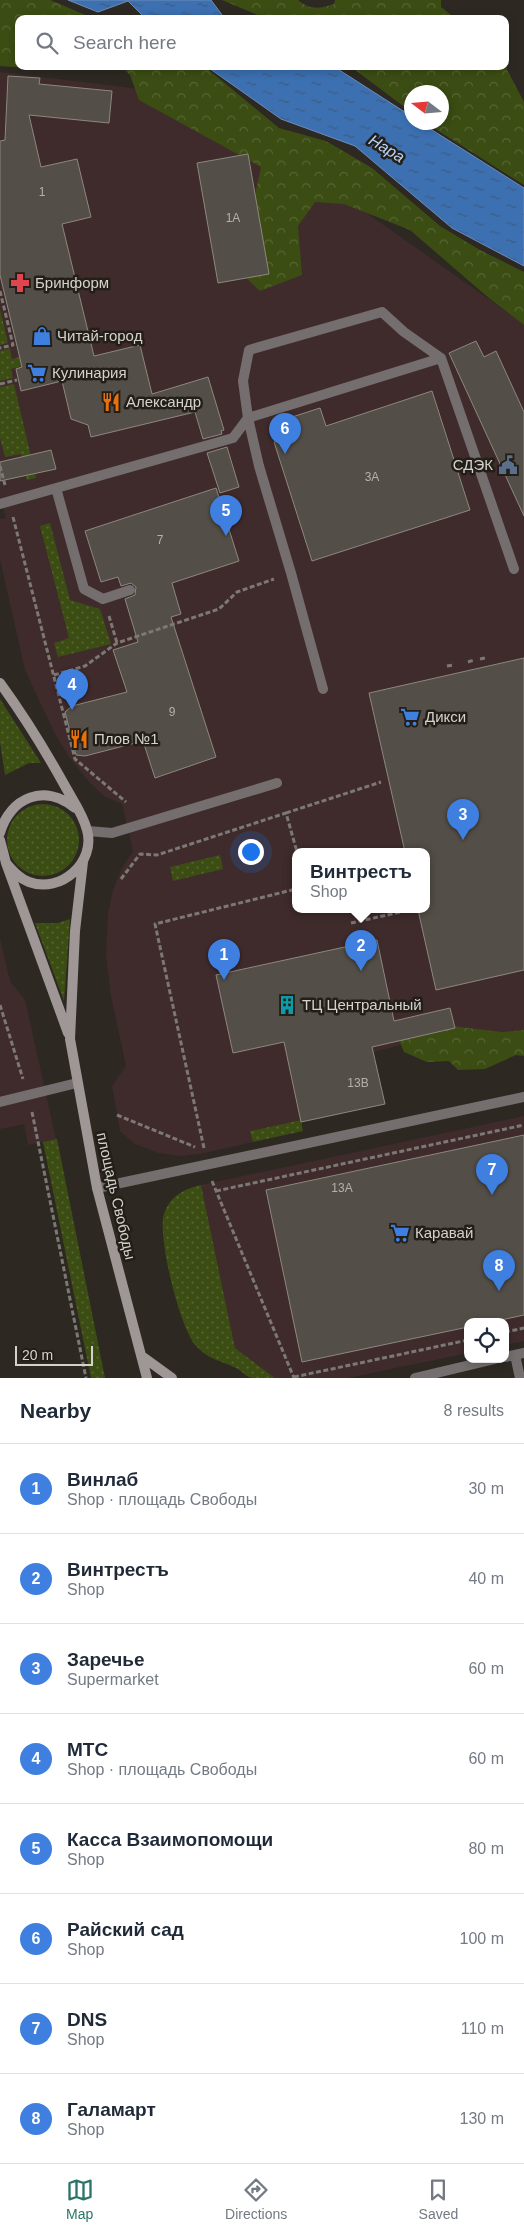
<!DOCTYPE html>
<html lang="en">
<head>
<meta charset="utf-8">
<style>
	body { margin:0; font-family:Arial,sans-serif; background:#f2f2f3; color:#1f2937 }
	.controls { position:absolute; right:15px; bottom:15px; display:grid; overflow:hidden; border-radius:10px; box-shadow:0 2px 8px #0003 }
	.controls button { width:45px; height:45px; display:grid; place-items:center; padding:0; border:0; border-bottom:1px solid #e0e1e3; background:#fff; color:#1f2937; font:25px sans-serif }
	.compass { position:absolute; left:404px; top:85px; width:45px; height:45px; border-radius:50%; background:#fff; box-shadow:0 2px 8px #0003; rotate:286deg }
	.scale { position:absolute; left:15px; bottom:12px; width:78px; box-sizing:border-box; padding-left:5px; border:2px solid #d5d2ce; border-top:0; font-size:14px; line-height:18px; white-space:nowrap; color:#d5d2ce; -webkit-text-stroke:4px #231f18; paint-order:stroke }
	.you { position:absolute; left:250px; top:851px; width:18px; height:18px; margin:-12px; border:4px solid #fff; border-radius:50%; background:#1a73e8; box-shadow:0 0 0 8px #1a73e833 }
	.badge { display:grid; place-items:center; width:32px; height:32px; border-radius:50%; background:#297669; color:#fff; font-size:16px; font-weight:700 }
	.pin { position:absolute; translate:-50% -41px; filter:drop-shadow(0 1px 2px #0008) }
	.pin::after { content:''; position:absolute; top:26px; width:18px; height:15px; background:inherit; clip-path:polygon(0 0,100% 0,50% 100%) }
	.popup { position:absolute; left:292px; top:848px; width:138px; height:65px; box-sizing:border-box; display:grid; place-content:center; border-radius:10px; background:#fff; filter:drop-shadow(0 1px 4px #0005); font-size:16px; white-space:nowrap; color:#747a83 }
	.popup b { font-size:19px; color:#1f2937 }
	.popup::after { content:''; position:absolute; left:50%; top:100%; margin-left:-10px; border:10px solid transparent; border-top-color:#fff }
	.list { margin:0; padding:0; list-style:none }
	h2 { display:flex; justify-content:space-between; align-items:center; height:65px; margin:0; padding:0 20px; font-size:21px }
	h2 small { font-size:16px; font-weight:400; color:#747a83 }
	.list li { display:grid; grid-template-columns:32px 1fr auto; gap:15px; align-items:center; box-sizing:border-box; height:90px; padding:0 20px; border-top:1px solid #e0e1e3 }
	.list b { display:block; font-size:19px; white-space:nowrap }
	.list p { margin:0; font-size:16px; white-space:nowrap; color:#747a83 }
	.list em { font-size:16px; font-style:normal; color:#747a83 }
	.icon { flex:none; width:28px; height:28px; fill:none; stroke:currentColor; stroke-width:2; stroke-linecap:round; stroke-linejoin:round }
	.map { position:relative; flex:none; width:524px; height:1378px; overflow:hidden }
	.search { position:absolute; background:#fff; box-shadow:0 2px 8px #0003; left:15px; right:15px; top:15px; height:55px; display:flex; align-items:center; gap:12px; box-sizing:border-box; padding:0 18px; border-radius:10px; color:#747a83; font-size:19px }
	.sheet { height:785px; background:#fff }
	nav { display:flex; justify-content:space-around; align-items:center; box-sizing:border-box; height:70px; border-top:1px solid #e0e1e3; background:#fff; font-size:14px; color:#747a83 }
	nav a { display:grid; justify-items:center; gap:2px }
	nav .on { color:#297669 }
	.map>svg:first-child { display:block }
	.commercial { fill:#3f2b2b; fill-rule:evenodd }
	.grass { fill:url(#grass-dots) }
	.forest { fill:url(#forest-crowns) }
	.water { fill:url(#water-ripples); stroke:#6a8dba }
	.building { fill:#534e47; stroke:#8d887f }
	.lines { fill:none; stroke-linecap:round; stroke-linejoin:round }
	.path { stroke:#7c7873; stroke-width:3; stroke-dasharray:5 2.5; stroke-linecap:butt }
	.lane { stroke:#746f6e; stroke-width:10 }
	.secondary { stroke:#9f9796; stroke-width:10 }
	.labels { text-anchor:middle; stroke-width:5; stroke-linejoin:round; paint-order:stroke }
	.number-label { font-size:12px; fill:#b4b1ac }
	.poi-label { font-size:15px; fill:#d5d2ce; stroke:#231f18; text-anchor:start }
	.street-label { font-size:15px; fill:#d5d2ce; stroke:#231f18 }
	.water-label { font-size:16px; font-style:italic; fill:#b8d3f7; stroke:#231f18 }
</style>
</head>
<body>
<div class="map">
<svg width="524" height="1378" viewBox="0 0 524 1378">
	<defs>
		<pattern id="grass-dots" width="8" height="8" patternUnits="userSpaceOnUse" patternTransform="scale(1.25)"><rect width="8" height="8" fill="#3b4d13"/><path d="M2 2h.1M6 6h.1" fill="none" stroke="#566634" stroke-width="1.8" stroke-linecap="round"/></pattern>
		<pattern id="forest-crowns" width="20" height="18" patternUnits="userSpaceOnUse" patternTransform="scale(1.25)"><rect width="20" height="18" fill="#3b4d13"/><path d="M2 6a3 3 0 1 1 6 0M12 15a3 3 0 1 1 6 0" fill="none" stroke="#566634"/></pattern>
		<pattern id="water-ripples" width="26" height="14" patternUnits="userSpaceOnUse" patternTransform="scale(1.25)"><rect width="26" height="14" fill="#3c70b1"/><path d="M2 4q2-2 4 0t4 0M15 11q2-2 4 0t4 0" fill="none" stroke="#3e5c83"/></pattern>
	</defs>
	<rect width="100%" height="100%" fill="#2d2922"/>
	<path class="commercial" d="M0,72L148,90L317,178L524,324V1047L400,1045L374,1052L385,1104L301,1122V1120L251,1131L253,1142L200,1154L181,1156L159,1153L135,1144L120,1131L112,1086L126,1066L111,996L106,956L108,913L113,890L121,870L133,851L122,804L104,796L90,783L69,757L54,732L25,670L0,559V519L6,518L0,497ZM296,852H426V910H296Z
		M0,939L10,981L25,1000L56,1139L28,1145L24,1124L0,1129Z
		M524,1116V1341L505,1345V1322H468V1353L348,1378H275L235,1348L201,1185Z"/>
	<path class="grass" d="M0,309L8,343L0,345Z
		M10,348L12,359L31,354L33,363L11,369L13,378L0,381V351Z
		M14,384L36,478L27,480L21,454L5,457L0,438V387Z
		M50,523L70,600L100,609L111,644L58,657L54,643L69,638L40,526Z
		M0,699L41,763H29L5,775L0,742Z
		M7 840a36 36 0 1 1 72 0a36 36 0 1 1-72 0Z
		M220,855L223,869L173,881L170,867Z
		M70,919L64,1001L35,923H58Z
		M301,1120L303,1131L253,1142L250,1131Z
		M56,1139H57L105,1378H91L43,1142Z
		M201,1185L235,1348L275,1378C268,1378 258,1378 252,1378C246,1377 241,1370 236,1368C218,1359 211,1361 196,1346C180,1329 157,1236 164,1214C170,1196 184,1189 201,1185Z"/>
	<path class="forest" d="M0,0H50L95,19H19V66H65L56,70L0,66Z
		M222,0H298C310,10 319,9 334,4L335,0H441V7L456,19H267Z
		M121,66H204L279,128L326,141L372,168L440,226L480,250L524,272V325L490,299L410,230L344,204L315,202L298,226L302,275L260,291L236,268L249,223L261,167L139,100L130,75Z
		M350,66H505L524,102V185L426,123L442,122V92H412L411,112Z
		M452,1026L502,1032L524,1030V1056L516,1055L485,1069L458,1070L449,1061L427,1062L404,1052L399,1040Z"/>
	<path class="water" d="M68,0H211L225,19H146L128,1L98,12Z
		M206,66H333L411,116L412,122L421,123L524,188V266L452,228L355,146L281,119Z"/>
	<path class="building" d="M8,76L40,78L39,84L112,91L109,123L29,115L41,167L77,159L91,217L62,224L94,356L140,345L152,394L208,377L224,430L221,431L222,434L203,439L195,412L91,437L88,425L71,419L62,381L21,391L16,369L22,367L0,275V141L5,140Z
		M248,154L269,274L218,283L197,163Z
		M476,341L484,357L496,351L524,412V516L449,353Z
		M432,391L470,510L312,561L274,442L295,436L289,418L320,408L326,426Z
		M227,447L239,487L220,493L207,453Z
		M51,450L56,469L0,481V462Z
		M216,488L239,561L172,583L181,614L171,617L216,757L155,778L143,741L85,756L76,755L65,712L72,706L127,692L113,650L138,642L125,599L135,595L136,587L131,583L121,586L118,577L101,582L85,531Z
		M524,658V970L436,990L418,910H426V852H405L369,693Z
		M377,940L394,1021L450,1008L455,1028L372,1047L385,1104L301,1122L284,1042L233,1053L216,975Z
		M524,1135V1315L492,1322H468V1327L302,1362L266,1190Z"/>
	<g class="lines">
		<path class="path" d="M0,291L13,345L0,348
			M0,384L17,380
			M0,466L5,485
			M13,517L75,759L126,802
			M109,616L117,643
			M480,659L485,658
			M468,662L474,660
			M447,666L453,665
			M54,675L85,666L117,643L219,609L237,592L274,579
			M286,813L381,782
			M121,879L140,854L157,855L286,813L297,852
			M351,923L410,910
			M0,1005L23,1079
			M32,1112L86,1378
			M117,1115L195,1147
			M204,1148L155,924L296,889
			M212,1181L294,1378
			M216,1191L524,1125
			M505,1332L524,1328
			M294,1377L468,1340"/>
		<path class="lane" d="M56,488L84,589L103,599L130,590
			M0,504L233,438L248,418L441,358
			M323,689L291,573L259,466L248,418L243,381L249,350L382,312L404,332L441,358L514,569
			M88,831L112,833L277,783
			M0,1102L77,1083
			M97,1188L524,1097
			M515,1355L520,1378
			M505,1357L524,1353
			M415,1378L495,1359"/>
		<path class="secondary" d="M0,683C24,716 45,750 65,786C72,799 83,814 87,830C96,862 61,894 29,882C19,878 13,871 6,863
			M0,833C10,797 45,783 75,808
			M0,840L6,863L68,1033
			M83,862L75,931L70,1039L97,1188L147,1378
			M143,1357L172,1378"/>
	</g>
	<defs>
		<g id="pharmacy-bare" transform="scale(1.5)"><path d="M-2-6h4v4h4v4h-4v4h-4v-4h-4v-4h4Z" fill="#e0444e" stroke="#231f18" stroke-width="2.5" paint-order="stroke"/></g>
		<g id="shop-bare" transform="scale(1.5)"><path d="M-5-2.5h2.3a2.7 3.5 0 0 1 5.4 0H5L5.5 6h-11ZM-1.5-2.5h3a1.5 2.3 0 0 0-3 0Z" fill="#3f7fe0" stroke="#231f18" stroke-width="2.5" paint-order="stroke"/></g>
		<g id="supermarket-bare" transform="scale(1.5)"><path d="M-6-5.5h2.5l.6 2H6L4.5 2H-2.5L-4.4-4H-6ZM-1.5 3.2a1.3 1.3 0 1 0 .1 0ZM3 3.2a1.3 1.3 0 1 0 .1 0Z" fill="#3f7fe0" stroke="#231f18" stroke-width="2.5" paint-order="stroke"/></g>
		<g id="restaurant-bare" transform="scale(1.5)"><path d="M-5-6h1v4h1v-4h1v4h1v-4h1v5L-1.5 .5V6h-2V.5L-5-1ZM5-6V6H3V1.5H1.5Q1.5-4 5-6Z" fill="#e8710a" stroke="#231f18" stroke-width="2.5" paint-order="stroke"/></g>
		<g id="civic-bare" transform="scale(1.5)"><path d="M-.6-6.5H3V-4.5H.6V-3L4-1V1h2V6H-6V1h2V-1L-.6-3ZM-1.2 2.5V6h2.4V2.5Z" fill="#5c6f8a" stroke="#231f18" stroke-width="2.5" paint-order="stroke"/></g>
		<g id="building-bare" transform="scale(1.5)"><path d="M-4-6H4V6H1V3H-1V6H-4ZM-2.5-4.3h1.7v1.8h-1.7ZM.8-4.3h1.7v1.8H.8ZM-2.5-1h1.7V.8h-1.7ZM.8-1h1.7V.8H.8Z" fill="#0f9aa8" stroke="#231f18" stroke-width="2.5" paint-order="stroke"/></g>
	</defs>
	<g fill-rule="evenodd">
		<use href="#pharmacy-bare" x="20" y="283"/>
		<use href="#shop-bare" x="42" y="336"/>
		<use href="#supermarket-bare" x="37" y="373"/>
		<use href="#restaurant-bare" x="111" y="402"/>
		<use href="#civic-bare" x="508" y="465"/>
		<use href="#supermarket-bare" x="410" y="717"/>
		<use href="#restaurant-bare" x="79" y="739"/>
		<use href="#building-bare" x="287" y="1005"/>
		<use href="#supermarket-bare" x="400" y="1233"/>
	</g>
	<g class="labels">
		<g class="number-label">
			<text x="42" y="196">1</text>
			<text x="233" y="222">1А</text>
			<text x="372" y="481">3А</text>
			<text x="160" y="544">7</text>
			<text x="172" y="716">9</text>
			<text x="358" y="1087">13В</text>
			<text x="342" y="1192">13А</text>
		</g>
		<g class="poi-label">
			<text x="35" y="288">Бринформ</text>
			<text x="57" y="341">Читай-город</text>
			<text x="52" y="378">Кулинария</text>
			<text x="126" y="407">Александр</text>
			<text x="493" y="470" text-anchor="end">СДЭК</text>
			<text x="425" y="722">Дикси</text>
			<text x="94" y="744">Плов №1</text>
			<text x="302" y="1010">ТЦ Центральный</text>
			<text x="415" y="1238">Каравай</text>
		</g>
		<g class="street-label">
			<text transform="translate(116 1196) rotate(77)" y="5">площадь Свободы</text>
		</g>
		<g class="water-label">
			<text transform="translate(387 148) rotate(31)" y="6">Нара</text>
		</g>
	</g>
</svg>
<div class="controls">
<button><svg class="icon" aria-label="locate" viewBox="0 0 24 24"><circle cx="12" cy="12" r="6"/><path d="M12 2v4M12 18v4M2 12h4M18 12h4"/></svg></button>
</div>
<svg class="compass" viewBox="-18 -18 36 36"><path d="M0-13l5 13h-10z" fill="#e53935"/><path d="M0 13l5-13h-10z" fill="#747a83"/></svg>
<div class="scale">20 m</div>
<div class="you"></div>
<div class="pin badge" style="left:224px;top:980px;background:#3f7fe0">1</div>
<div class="pin badge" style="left:361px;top:971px;background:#3f7fe0">2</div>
<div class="popup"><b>Винтрестъ</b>Shop</div>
<div class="pin badge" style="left:463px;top:840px;background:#3f7fe0">3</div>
<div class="pin badge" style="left:72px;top:710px;background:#3f7fe0">4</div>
<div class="pin badge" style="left:226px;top:536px;background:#3f7fe0">5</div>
<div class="pin badge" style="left:285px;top:454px;background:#3f7fe0">6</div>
<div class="pin badge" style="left:492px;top:1195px;background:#3f7fe0">7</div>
<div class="pin badge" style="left:499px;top:1291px;background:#3f7fe0">8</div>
<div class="search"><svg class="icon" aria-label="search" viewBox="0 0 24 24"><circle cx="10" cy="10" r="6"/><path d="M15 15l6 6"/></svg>Search here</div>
</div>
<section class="sheet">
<h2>Nearby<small>8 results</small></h2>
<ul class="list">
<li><span class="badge" style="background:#3f7fe0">1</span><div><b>Винлаб</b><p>Shop · площадь Свободы</p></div><em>30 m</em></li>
<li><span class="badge" style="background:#3f7fe0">2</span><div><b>Винтрестъ</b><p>Shop</p></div><em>40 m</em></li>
<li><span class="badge" style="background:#3f7fe0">3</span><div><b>Заречье</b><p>Supermarket</p></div><em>60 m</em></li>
<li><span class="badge" style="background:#3f7fe0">4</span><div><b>МТС</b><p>Shop · площадь Свободы</p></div><em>60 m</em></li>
<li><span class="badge" style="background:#3f7fe0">5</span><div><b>Касса Взаимопомощи</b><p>Shop</p></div><em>80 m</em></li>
<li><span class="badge" style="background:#3f7fe0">6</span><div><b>Райский сад</b><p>Shop</p></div><em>100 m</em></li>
<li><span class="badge" style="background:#3f7fe0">7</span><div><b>DNS</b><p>Shop</p></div><em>110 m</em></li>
<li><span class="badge" style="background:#3f7fe0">8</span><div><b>Галамарт</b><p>Shop</p></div><em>130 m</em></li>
</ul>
</section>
<nav>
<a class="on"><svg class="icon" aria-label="map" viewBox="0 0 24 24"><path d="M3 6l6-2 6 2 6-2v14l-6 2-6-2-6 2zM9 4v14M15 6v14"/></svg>Map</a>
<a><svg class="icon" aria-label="directions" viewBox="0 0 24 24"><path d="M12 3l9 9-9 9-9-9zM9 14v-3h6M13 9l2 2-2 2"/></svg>Directions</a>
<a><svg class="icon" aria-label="saved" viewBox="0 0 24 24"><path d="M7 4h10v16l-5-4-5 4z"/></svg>Saved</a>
</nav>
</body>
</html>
